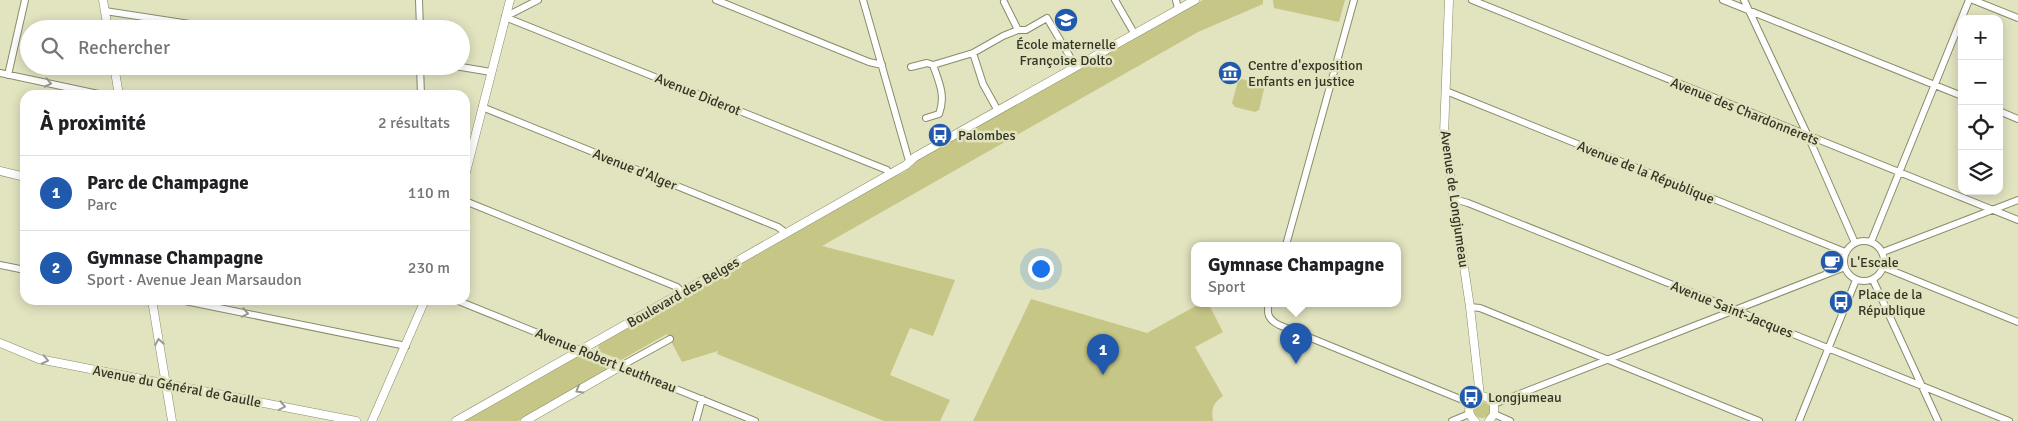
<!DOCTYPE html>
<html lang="fr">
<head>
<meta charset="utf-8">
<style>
	body { margin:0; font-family:Signika,sans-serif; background:#f6f6f6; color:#202124 }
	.controls { position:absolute; right:15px; top:15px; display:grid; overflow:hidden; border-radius:10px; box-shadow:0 2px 12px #0003 }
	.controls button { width:45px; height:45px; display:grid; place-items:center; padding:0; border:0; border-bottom:1px solid #e0e0e0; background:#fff; color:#202124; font:25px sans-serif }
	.you { position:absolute; left:1040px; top:268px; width:18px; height:18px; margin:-12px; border:4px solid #fff; border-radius:50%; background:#1a73e8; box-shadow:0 0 0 8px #1a73e833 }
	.badge { display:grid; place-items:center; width:32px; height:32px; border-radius:50%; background:#215aac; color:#fff; font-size:16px; font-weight:700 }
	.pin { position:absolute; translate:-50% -41px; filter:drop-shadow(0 1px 2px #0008) }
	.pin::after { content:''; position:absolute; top:26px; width:18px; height:15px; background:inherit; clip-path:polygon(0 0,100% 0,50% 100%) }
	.popup { position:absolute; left:1191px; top:242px; width:210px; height:65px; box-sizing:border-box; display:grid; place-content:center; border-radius:10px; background:#fff; filter:drop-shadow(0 1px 4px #0005); font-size:16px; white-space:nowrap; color:#757577 }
	.popup b { font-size:19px; color:#202124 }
	.popup::after { content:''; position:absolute; left:50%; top:100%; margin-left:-10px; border:10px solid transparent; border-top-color:#fff }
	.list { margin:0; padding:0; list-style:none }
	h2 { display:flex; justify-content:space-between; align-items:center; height:65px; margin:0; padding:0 20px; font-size:21px }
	h2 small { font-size:16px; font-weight:400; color:#757577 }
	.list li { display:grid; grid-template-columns:32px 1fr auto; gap:15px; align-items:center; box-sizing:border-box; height:75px; padding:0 20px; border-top:1px solid #e0e0e0 }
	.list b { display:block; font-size:19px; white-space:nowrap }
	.list p { margin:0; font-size:16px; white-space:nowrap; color:#757577 }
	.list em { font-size:16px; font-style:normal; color:#757577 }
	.icon { flex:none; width:28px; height:28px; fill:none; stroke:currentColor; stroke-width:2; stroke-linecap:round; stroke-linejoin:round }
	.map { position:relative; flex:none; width:2018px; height:421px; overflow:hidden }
	.search { position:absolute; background:#fff; box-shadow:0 2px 12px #0003; left:20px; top:20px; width:450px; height:55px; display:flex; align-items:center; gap:12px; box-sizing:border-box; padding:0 18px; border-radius:28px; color:#757577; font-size:19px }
	.panel { position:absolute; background:#fff; box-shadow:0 2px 12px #0003; left:20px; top:90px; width:450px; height:215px; border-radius:15px }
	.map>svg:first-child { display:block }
	.green { fill:#c6c687 }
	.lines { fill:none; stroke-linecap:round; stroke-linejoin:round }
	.minor-casing { stroke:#8a8b6a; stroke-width:8 }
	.tertiary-casing { stroke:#8a8b6a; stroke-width:9 }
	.minor { stroke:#fff; stroke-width:6 }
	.tertiary { stroke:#fff; stroke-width:8 }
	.oneway { stroke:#9a9a93 }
	.labels { text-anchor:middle; stroke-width:5; stroke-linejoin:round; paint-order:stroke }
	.poi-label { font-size:14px; fill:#353527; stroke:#e2e3bf; text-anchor:start }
	.street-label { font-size:14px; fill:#353527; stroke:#e2e3bf }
</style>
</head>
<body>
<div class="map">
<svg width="2018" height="421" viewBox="0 0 2018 421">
	<rect width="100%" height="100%" fill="#e2e3bf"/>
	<path class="green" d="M1203,0H1263V4L1198,32L822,246L955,280L933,336L910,328L890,375L950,400L940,421H884L717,354L718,351L682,362L667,334L621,360L598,351L599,343L891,177C902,175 910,169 916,161Z
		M1273,0H1345L1339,22L1274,8Z
		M1242,79L1262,85L1264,89L1259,110L1255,112L1235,107L1232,103L1238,81Z
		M1031,299L1147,333L1201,303H1208L1223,332L1195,347L1223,396C1213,403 1211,409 1213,421H973Z
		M578,355L607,366V370L518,421H463Z
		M1474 410a8 8 0 1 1 16 0a8 8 0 1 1-16 0Z"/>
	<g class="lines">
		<g class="minor-casing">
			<path id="minor" d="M419,0L420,29
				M716,0L869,62L882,65
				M863,0L909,161
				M1115,0L1134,33
				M1176,0L1178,9
				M1472,0L2018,220
				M1723,0L1962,96
				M1744,0L1808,136L1855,243
				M1973,0L2018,18
				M1004,2L1018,30
				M105,11L222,29
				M505,17L887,170L890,173
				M505,17L538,0
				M973,53L983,84L998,111
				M420,66L421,95
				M455,66L491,72
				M911,67L927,63L933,65L973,53L1003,36L1018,30H1026L1047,18L1076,67
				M0,73L103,95
				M8,75L25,0
				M1446,91L1845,252
				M482,107L778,227L786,233
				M1999,111L2018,119
				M926,118L939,114C946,96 939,82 933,65
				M1454,199L1468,203L1718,303C1730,311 1740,310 1753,318L2009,421
				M465,201L677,287L682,292
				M1844 261a20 20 0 1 1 40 0a20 20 0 1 1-40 0Z
				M1871,242L1969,0
				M1286,245L1354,0
				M1883,252L2018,200
				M0,265L25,270
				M1883,267L2018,322
				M1873,280L1938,421
				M180,300L406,346
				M456,300L755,421
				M1269,303C1266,314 1269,320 1279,325L1470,403
				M1470,307L1480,308L1759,421
				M621,366L670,339
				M1494,404L1845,267
				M1494,414L1510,421
				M696,421L702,399
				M1452,421L1469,414
				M1799,421L1856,280"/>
		</g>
		<g class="tertiary-casing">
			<path id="tertiary" d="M103,0L108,29
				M1449,0L1444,134L1470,307L1480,396
				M114,66L119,95
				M0,171L25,177
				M465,176L510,0
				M152,300L172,421
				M0,343L39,359L356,421
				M372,421L425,300
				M456,421L906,165L915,157L1195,0
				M525,421L621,366
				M1475,421C1458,406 1482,385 1494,404V414L1489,421"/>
		</g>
		<use href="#minor" class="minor"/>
		<use href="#tertiary" class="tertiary"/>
	</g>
	<defs><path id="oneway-chevron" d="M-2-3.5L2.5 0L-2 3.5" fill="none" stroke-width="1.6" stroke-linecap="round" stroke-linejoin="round" transform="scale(1.25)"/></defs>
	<g class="oneway">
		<use href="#oneway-chevron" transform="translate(48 83) rotate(12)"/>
		<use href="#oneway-chevron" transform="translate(245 313) rotate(11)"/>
		<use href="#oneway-chevron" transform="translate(159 342) rotate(-99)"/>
		<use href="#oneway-chevron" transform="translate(45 360) rotate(12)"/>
		<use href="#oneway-chevron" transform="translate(579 390) rotate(150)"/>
		<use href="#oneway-chevron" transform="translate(282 406) rotate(11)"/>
	</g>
	<defs>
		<g id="school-disc" transform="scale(1.25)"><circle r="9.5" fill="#215aac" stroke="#e2e3bf"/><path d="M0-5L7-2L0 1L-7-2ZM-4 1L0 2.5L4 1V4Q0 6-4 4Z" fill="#fff"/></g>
		<g id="museum-disc" transform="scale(1.25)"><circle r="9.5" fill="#215aac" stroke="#e2e3bf"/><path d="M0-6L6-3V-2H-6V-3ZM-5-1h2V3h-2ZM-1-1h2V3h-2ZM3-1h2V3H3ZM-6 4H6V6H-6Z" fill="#fff"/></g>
		<g id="bus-disc" transform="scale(1.25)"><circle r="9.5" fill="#215aac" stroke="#e2e3bf"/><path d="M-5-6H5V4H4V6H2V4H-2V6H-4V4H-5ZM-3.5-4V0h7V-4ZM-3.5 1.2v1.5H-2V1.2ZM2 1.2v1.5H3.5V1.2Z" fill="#fff"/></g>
		<g id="cafe-disc" transform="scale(1.25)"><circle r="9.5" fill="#215aac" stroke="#e2e3bf"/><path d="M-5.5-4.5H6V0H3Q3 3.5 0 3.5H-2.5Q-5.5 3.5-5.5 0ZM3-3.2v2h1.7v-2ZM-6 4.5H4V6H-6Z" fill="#fff"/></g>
	</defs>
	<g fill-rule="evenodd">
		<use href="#school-disc" x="1066" y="20"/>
		<use href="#museum-disc" x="1230" y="73"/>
		<use href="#bus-disc" x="940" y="135"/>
		<use href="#cafe-disc" x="1832" y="262"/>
		<use href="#bus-disc" x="1841" y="302"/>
		<use href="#bus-disc" x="1471" y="397"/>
	</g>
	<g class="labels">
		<g class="poi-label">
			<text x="1066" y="49" text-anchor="middle">École maternelle<tspan x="1066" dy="16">Françoise Dolto</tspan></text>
			<text x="1248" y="70">Centre d'exposition<tspan x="1248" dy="16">Enfants en justice</tspan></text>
			<text x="958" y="140">Palombes</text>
			<text x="1850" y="267">L'Escale</text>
			<text x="1858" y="299">Place de la<tspan x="1858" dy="16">République</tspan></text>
			<text x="1488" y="402">Longjumeau</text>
		</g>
		<g class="street-label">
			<text transform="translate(698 94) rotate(22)" y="5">Avenue Diderot</text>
			<text transform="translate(1745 111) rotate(22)" y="5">Avenue des Chardonnerets</text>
			<text transform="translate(635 169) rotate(22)" y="5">Avenue d'Alger</text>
			<text transform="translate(1646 172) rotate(22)" y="5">Avenue de la République</text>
			<text transform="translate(1455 199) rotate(82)" y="5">Avenue de Longjumeau</text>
			<text transform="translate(683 292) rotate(-30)" y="5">Boulevard des Belges</text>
			<text transform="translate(1732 309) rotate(22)" y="5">Avenue Saint-Jacques</text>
			<text transform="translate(606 360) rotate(22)" y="5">Avenue Robert Leuthreau</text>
			<text transform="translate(177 386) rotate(11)" y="5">Avenue du Général de Gaulle</text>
		</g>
	</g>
</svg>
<div class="controls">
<button>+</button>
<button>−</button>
<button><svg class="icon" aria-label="locate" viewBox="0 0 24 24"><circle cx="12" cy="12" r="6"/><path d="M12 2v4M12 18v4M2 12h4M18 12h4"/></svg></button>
<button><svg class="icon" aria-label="layers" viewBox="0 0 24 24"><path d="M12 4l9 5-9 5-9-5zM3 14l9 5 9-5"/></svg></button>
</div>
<div class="you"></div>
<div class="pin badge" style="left:1103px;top:375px">1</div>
<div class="pin badge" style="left:1296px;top:364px">2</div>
<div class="popup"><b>Gymnase Champagne</b>Sport</div>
<div class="search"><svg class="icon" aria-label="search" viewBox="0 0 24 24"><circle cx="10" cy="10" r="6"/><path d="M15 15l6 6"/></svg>Rechercher</div>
<section class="panel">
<h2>À proximité<small>2 résultats</small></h2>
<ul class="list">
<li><span class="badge">1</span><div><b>Parc de Champagne</b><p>Parc</p></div><em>110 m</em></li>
<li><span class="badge">2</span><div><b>Gymnase Champagne</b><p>Sport · Avenue Jean Marsaudon</p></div><em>230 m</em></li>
</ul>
</section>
</div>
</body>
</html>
